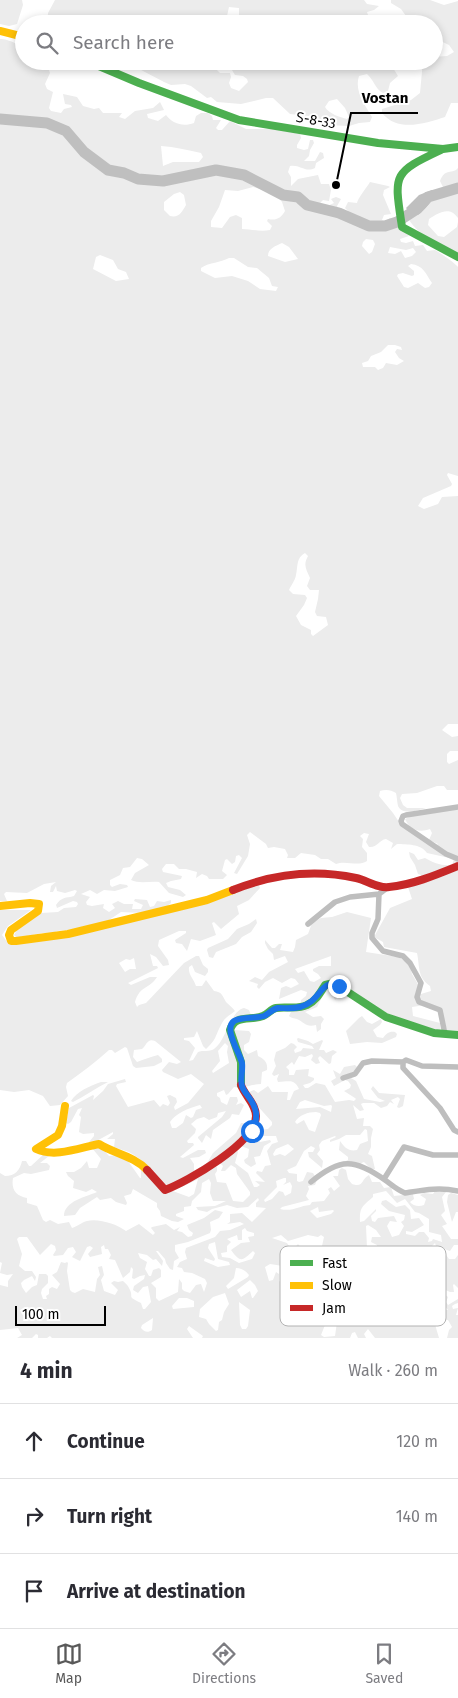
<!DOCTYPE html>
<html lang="en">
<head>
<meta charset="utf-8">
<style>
	body { margin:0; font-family:"Fira Sans","Noto Sans Armenian",sans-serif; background:#f7f7f7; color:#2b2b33 }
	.scale { position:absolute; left:15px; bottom:12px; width:91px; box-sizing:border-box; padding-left:5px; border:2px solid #000; border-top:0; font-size:14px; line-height:18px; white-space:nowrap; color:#000; -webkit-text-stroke:4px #fff; paint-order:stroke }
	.stop { position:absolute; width:15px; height:15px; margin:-11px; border:4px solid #1a73e8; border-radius:50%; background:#fff }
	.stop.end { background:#1a73e8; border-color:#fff; box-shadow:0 1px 5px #0008 }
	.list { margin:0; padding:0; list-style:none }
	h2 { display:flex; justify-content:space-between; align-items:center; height:65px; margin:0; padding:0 20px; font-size:21px }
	h2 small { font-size:16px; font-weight:400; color:#7c7c81 }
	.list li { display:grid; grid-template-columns:32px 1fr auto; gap:15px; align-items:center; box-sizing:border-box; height:75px; padding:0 20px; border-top:1px solid #e1e1e2 }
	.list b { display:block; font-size:19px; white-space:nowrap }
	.list em { font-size:16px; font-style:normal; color:#7c7c81 }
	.icon { flex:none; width:28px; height:28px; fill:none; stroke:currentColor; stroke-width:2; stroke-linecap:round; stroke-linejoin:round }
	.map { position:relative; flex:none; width:458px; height:1338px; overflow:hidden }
	.search { position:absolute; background:#fff; box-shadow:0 2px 8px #0003; left:15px; right:15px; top:15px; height:55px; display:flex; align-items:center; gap:12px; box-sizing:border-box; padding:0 18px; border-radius:28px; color:#7c7c81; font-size:19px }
	.sheet { height:290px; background:#fff }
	nav { display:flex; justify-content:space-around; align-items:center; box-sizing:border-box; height:70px; border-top:1px solid #e1e1e2; background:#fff; font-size:14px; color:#7c7c81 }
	nav a { display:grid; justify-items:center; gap:2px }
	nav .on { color:#595959 }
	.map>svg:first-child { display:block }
	.green { fill:#ececec; fill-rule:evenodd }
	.water { fill:#bfbfbf }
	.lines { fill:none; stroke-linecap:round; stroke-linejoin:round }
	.river { stroke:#bfbfbf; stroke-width:11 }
	.street { stroke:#bebebe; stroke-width:5.5 }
	.fast { stroke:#4caf50; stroke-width:8 }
	.slow { stroke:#ffc107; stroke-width:8 }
	.jam { stroke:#c62828; stroke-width:8 }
	.route { stroke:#1a73e8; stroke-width:6 }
	.labels { text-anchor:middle; stroke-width:4; stroke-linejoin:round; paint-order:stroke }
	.street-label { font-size:14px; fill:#000; stroke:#fff }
	.key { fill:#fff; stroke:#b2b2b2; stroke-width:1 }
	.key-label { font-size:14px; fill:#000 }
	.leader { fill:none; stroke:#000; stroke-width:2 }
	.callout-dot { fill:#000; stroke:#fff; stroke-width:2 }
	.callout-label { font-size:15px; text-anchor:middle; font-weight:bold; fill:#000; stroke:#fff; stroke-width:4; stroke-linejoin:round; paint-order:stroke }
</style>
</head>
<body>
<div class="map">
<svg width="458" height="1338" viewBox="0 0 458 1338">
	<rect width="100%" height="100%" fill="#fff"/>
	<path class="green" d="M0,0H22L23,5L17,24L9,26L0,24Z
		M55,0H364L367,4L379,6L374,10L367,12L371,24H236L239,16V8L229,7L227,16L229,20V24H47L48,13Z
		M391,0H430L444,5L458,1V103H451L445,117C426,123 398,133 382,113V109L411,100L420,93L423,61H434V57L447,56L454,52L449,45L434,38V24H404L406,16L401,9L391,3Z
		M0,39C8,39 23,45 24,53C24,56 23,59 24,61L32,63L37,61L50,62L49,65L42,68L49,70L50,73L45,84L47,89L53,92L49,108L51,111L61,113L64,109L72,107L71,105L65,104L63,94L77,97L83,106L94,109L99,108L103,113H122L119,117L125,119L135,111L153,108L160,102L164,110L147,114L148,118L158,121L166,115C173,124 183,127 194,123L196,116L201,113H208L212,116L213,120H221L216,128L218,130H222L230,121L246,129H273L300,134L301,138L297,145V148L304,150L308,149L310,140H313L314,143L310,150L309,156L304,161H315L320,152L323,153L324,158L316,163L315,168C305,173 300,164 290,166L288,172L291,177V186L298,179L318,175L321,184H329L331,190L329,201L323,200L320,203V207L323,208L334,203L331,199L336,197L341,199L337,206L340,212L344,215L348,211L345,208L348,202L357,203C358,198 367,187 370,182L388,186L390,187L384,190L383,195L391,214L384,215L382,220L385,221L390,218H394L395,221L409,236L400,239L401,242L406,243L413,241L415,246L423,245L427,251C429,251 432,250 435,250C439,252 455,263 458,267V476L448,473L447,475L452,484L451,486L423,498L418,506L424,509L438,504L442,497L458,496V724H448L442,730L452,737L458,736V751H450L447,754V762L449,764L458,760V790H447L444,786H437L417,793L402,794L400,798L403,805L407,808H426C418,810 403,816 398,806C397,802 397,797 396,793C391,790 386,789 380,791L379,796L393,813L399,822L435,847L438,844L429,840L432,833L430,829C419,833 410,830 405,819L414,815L458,808V1031L447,1030L441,1009L425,1005L412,1007L413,1016L440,1023L441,1032L399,1019L368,1003L331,979L329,982L339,990L338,997L335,1000L332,991L328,990L323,995L317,1007L305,1012L313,1017L321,1016L324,1019L321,1024V1029L317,1032L316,1025C306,1028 304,1022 297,1019C294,1018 291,1018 289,1016L291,1012L300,1009L301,1000L306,996L307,992L301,990L279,999L281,988L286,986L291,988L299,984L295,979L291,978L282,983L273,978L265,982L259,989L257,987L258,984L249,981L255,977L262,980L269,972L288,962L285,956L274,960L273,954L268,949L265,943V940L272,948H275L279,944H282L280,950L293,952L295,947L296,940L308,934L312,923L321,918L332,917L347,912L371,918L366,952L398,957L410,964L412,974L419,986L416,993L421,994L431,991L430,986C417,977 420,967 417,953L384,947L383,942L374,937L390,908L412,899L408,887L424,881L421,875L418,874L415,865L410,857L409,852L414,854L418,860L425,858C434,863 441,866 452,865L454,859L427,853C420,843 407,845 397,844L391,849L393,843L386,839C379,840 377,848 369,847L366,842L369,834L364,833L360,836L363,839L362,847L367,853V861C358,867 346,860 336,864L328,859H321L315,855L301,853L295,858H287L288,855L285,849L274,847L268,848L266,844L250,832L247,835L250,844L248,856L237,874L234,873L242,858L239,855L236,856L235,862L232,864L227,859L225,860L222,871L227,875L223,879H209L207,876L202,874L196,878L197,872L186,869H179L174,864H166L162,869L163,872L182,876L181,879L171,881L166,883L168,887L180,890L186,895L183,897L169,893L159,882C150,881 139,884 131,880L135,873L149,865L142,859L137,858L130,867L123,868L120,875L110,880V885L112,887L120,884L127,885L128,887L115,891L104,890L97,894L90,890L81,894L90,897L86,902L87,905L92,906L104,904L103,908L109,912L115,908L112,904L118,901L124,904H133L132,909H141L143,905L134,901L135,899L147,900L150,907L154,906L157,901L164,902L171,900V903L164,909L142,913L121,912L106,922L76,929L57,931L53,933H42L17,938L14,935L17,930L41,913L58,912L64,908L76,907L78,904L77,902L73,901L57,908L56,905C61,897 66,898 74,896L77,891L75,890L65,893L57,891L56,886L53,892H50L51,886L56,882L44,884L27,893L6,892L4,894L7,901H0ZM161,146C175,147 187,150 201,153L203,157L199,162H173L163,166ZM253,187L274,193L282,202L285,211C281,218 276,221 268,219L267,221L272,226L270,230C260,232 251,229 242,229V218L236,215L230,217L222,228L211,227V221L219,207L225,190L238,191ZM180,192L184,195L186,205C182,212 179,218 170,216L164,210V202L174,194ZM366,239L373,240L375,244L372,252L369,254L362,246L363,242ZM282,243L289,247L298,259L285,262L268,256C268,248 276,246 282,243ZM390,247L406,250L413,248L416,252L412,256L405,258L401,251L395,254L388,253ZM100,255L113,260L118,269L126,272L129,279L116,281L93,269L96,257ZM229,258H234L248,267L257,268L269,278L272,286L278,287L276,291L260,289L248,281L232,276L215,278L201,271V268C210,262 220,263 229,258ZM411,264C423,265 426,274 432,283L429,287L425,288L418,283L408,288L404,287L397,276L398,274L403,273L412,276L414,275V271L408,266ZM388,345H395L401,347L402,350L397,349L395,352L399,358L404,361L397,365L386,363L383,368L378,370L375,367H363L362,363L368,361L371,356L381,352ZM305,553L308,556C303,565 306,569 310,578L307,586L310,590H319L318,599L315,612L317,616L326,617L328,625L313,636L311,634V630L301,625L296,616L304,605L307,598L305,595L293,594L289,590C291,585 295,581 296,575C298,566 296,558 305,553ZM331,956V966H319L313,969V971L318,974L321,978L314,982L310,981L304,971L298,973L295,969Z
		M124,61H213L214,67L220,73H230L231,77L229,83L231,88L239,91L248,82L247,79L243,76L235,75L232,70L226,68L223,61H394L393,68L398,76L390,83L388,91L383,93C375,89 374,80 367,74L359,76C354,91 365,105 372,117L370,122L359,123L349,126L326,125L309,116L290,114L273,98H266L241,104L217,102L211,97L207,98L191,86L185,84L171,85L164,82ZM337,99L345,108L349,117L347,119C340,117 329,114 325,107L329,101Z
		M458,168V218C450,206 439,212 429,219L428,225L438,236L444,237L457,227L458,222V253C441,245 409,232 406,211L408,210L411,214L434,195V192L441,190L443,187L440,181C445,170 446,174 456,170Z
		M258,884L260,888L249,900L237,906L239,914L221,929L214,922L212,923L216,935L200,941L191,939L187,951L182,944L176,943L175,940L186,933V931H179L159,940L158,946L168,960L169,965L163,966L156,957L150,954L153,966H157L158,968L128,983L131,985L150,977H157C150,989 140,985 135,1002L137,1007L139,1005L146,1003L184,963L196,956H199L203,965L208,969V972L205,976L195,972L192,965L189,967C188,975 194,979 196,986H202L206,980L214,991C222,992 222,995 226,1002C229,1005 233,1008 235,1011C230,1015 224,1018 221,1025C215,1036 217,1039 206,1049L203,1046L197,1031L194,1037L184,1038V1040L189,1041L195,1048L189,1061L193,1060L198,1052C203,1050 209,1052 214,1049C226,1041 230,1011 244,1008L249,1010L251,1015L236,1025L234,1030L249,1031L251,1034L249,1042L244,1045V1050L248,1054L257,1050L258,1056C264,1059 268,1062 267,1070L262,1072L261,1084C251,1084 243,1089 234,1087L228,1094L226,1095L224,1090L217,1093V1096L220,1098L221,1102L227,1105L230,1097H237L238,1101L236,1105L241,1103L244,1105L239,1115L232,1114L230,1118L213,1130L211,1139L206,1135L202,1143L198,1138V1137L222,1117L226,1111L218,1113L217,1117L209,1120L204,1117L197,1119L191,1124L196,1129L195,1133L187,1141L188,1143H193L194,1145L180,1157L183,1158L198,1150H205L206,1153L199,1157L190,1158L194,1164V1171L207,1163L213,1153L236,1133L241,1123L254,1124L257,1127L255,1134L260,1142L270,1140L271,1142L264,1146L260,1156L254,1157L256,1164L251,1167L245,1163L244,1160L248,1157L249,1149L241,1146L236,1149L238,1152L235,1163L248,1173L254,1187H257L260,1185L255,1181L265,1182L256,1173L257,1171L262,1172L265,1166L271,1165L267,1151L272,1144L278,1142L276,1136H263L260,1133L259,1130L268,1129L272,1125V1122L253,1101L249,1092L254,1090L258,1093L268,1086L272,1092H288L287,1100H290L294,1091L299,1089C294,1078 288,1082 278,1082L277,1079L279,1074L274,1076L272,1074L276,1066L274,1060L276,1052L285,1048L291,1043L294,1044L297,1047L294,1050L295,1053L301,1051L303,1048L314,1049L312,1046L298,1042L297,1039L298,1038L308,1041L313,1044L322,1040L323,1041L319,1050H324L326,1053L333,1050L337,1052L332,1056L331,1063L329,1064L320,1056L318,1058L320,1063L316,1064L311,1060L313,1056L312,1054L305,1057L299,1056L294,1065L292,1062L286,1067L289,1070V1075H294L296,1070L309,1069L308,1076L314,1078V1080L310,1083L303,1085L305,1088H308L316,1083L325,1085L335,1102L349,1100L354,1101L356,1099L355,1098L344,1091L350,1088L351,1085L348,1081L345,1080L334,1086L331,1081L336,1078L333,1070L340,1074L344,1067L355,1065L357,1067L351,1078L356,1081L364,1099L380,1102L385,1101L378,1098L371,1089L373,1086L379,1093L405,1095L403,1106L399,1108L397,1107L400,1099L398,1097L391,1100L394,1104L390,1102L387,1106L381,1108L374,1103H363L361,1104L364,1110L360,1111L353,1105L357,1119L364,1118L363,1126H370L373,1129L371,1138V1147L368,1154L372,1156L375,1169H371L364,1162L357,1165L344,1162L348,1160V1157L339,1150L340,1141C344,1147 349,1152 357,1150L360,1144L368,1141L367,1130L365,1129L360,1135H346L339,1139L330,1142V1140L336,1137L335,1136L322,1141L319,1145L320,1150L317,1154L323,1161L322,1168L309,1157L308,1152H313L315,1148L311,1146L304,1151L296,1166L287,1170L289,1173L297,1174V1181L299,1182L303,1181L307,1172L313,1173L317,1180L315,1185L308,1186L309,1189L306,1196L309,1200L282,1207L280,1209C293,1212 298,1206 310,1205L312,1202L324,1201L330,1193L328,1189L331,1187L334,1191L340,1186L333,1176H338L339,1170L342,1168L346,1170L348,1179L352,1184C364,1188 361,1179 369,1175L372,1182H380L384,1188L391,1187L394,1196L413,1194L414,1199L410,1202C413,1206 419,1207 424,1205L426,1199L420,1195L424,1193L433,1194L435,1191L446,1192L442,1197L445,1211L441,1215L447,1224L442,1226L451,1239H458V1245H454L450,1251L444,1249H437L435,1243L428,1250L423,1252L421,1260L417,1261L410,1258L403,1259L404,1250L398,1254L388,1255L384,1259L387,1262L394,1261L386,1266L387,1267H392L405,1262L409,1264L411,1270L418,1273L420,1270L424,1267L434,1270L428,1257L432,1252L436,1254L431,1258L434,1259L444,1252L449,1259H455L458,1255V1288L454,1284L453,1285L454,1292H450L441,1288L436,1292H432L430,1289L434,1286L433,1285H422L420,1287L424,1294L431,1299L444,1294L448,1297L446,1302L448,1305L458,1299V1303L455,1304L452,1306L453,1309L458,1308L456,1315H458V1338H447L449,1330L452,1327L448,1320L434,1321L439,1338H375L368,1329L364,1334L366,1338H358L355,1332L352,1333L350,1338H202L203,1336L189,1326L187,1329L193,1338H52L50,1336L47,1338H38V1335L36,1334L32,1338H17L22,1335L18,1328L0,1330V1285L8,1287V1281L13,1274L7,1275L0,1273L2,1263L0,1262V1173L5,1176C15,1176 20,1170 22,1161H26L29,1166H31L44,1154L49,1156L40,1163H47L50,1166L49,1170L31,1174L24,1173L13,1178C11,1190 16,1196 27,1198V1203L37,1206L43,1220L46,1222L50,1220L58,1224L69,1222L72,1228C78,1226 82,1222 87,1221C98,1218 117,1224 126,1231L139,1224L153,1235L155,1233L151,1228L152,1227L166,1224L174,1230L180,1227L177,1231L182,1232L188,1237L192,1236L193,1233L189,1230L187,1225L204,1218L215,1210L223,1212L219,1218L210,1222L211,1230L210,1233L188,1242L175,1245V1251L179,1258L174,1261L173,1270L170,1269L166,1263L165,1259L158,1251H156L163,1261L162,1266L156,1259L153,1260L147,1255L138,1253L140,1258L147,1262L145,1269L149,1276H151L153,1270L159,1268L161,1270V1277L151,1283L156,1288V1298L159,1301L178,1292L179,1279L182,1283V1289L184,1291L190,1293L196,1285L201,1284L204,1292L207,1283L205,1279L192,1273L184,1272L182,1268L177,1267L180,1262L187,1259L185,1252L186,1248L215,1237L220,1231L230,1230L244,1224L240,1222L227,1224L230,1222V1214L242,1213L252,1222L266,1208L256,1207V1203L259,1200L258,1198L248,1207L237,1208L227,1205L212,1209L207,1212L198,1210L196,1207L215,1206L226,1201H213L210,1193L211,1183L209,1179L202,1183L201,1192L192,1201L191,1206L184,1207V1211L176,1214V1216L184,1219L178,1222L172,1221L161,1216L160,1211L157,1207V1203L133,1189L131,1194L124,1196L127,1203L126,1205L116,1202L111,1198L100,1200L97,1197L80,1208L75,1215L64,1216C64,1201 86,1197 97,1192L92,1189L86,1192L73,1188L74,1181L68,1176L66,1172H74L81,1168L87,1161L89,1168H97L101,1159L92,1148L101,1147L109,1156L119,1155L128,1161L140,1178H141V1170L157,1179C152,1168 140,1158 129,1152C124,1150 118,1149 114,1147L115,1139H107L113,1134V1132L91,1144L89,1142L94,1136V1133L83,1134L79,1132L81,1117L79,1115L82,1108L78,1109L71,1122L68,1124L66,1123L69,1108L93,1095L94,1096L93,1100L103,1091L108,1084L125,1079L126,1082L117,1084L116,1086L128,1107L154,1100L160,1107L163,1104L168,1106L170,1103L167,1096L170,1095L176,1098L177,1102L174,1107L175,1110L188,1103L204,1084L191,1074L178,1079L163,1072L162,1070L169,1062L177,1064L181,1062L155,1041C147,1038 147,1045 142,1049L134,1050L133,1057L137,1062C144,1059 151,1057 158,1055L162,1059V1062L154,1066L136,1068L133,1066L127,1048L125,1047L115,1053L112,1050H109C96,1062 81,1073 67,1083L66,1087L68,1096L60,1105L50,1106L43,1096L29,1090L14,1092L0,1090V910H31L8,926L2,935L8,943L55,939L251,885ZM134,958L136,969H130L125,972L119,963L126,959L130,960ZM225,1043L228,1046L227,1052L229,1063L213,1073L212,1071L220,1061L218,1051ZM305,1100L324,1106L331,1105L332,1106L331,1112L320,1107L296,1109L300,1102ZM200,1105L202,1108L196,1110L193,1117L191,1118L186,1115L183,1123L176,1128H172L170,1122C176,1113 189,1108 200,1105ZM316,1112L320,1113L321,1115L315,1132L309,1130L304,1120L297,1124L295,1122C299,1115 308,1112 316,1112ZM288,1144L294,1149L285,1156L280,1154L274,1156L273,1154L276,1149ZM218,1161L223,1166L221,1171H225L231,1165L236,1168L237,1174L250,1192V1195L243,1202L233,1201L226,1183L217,1182L215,1174L217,1171V1167L215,1166ZM284,1178H286V1182L283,1185L290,1182L292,1186L291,1193L285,1196L283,1192L279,1191L272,1199L265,1202L264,1200L277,1187L276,1181ZM198,1179L194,1194L189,1197L170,1190L182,1187ZM386,1191L397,1203L405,1199L415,1212L419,1213L429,1219V1232L441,1235L442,1242L433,1239L432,1241L428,1242L429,1238L424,1232H419L415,1236L406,1234V1231L412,1232L424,1225L419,1218L411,1219L410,1210L405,1205L396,1207L386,1200L382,1201L381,1204L389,1211L405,1215L404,1220L401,1222L404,1226L399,1235L392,1237L387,1226L390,1221L397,1222L394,1216L378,1218L375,1222L372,1221L371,1216L376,1211V1209L364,1221L360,1222C359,1207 363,1206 373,1197V1194ZM318,1207L319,1212L333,1210L334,1211L331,1214L317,1218L310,1211ZM368,1225L376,1230L381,1237H372L371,1242L377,1245V1247L371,1250L367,1248L366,1226ZM245,1228L247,1231L254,1233V1236L248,1237L250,1242L241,1243L231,1250C241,1264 243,1260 253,1251L255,1253L252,1259L239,1263L230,1258L222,1257L221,1253L227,1252V1246L231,1242L227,1239L237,1235L238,1240H242V1230ZM281,1235L288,1241L308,1235L318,1237L321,1235L324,1237L322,1246L317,1254L307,1257L306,1256L315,1250V1246L310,1247L304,1252L298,1244L292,1251L287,1243L272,1238ZM19,1237H27L40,1255L51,1244L55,1246L56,1250L53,1255L54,1256L63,1255L68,1248L73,1247L76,1252L72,1257L80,1261L87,1247L90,1246L93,1248L88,1254L90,1257L102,1254L101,1247L104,1245L105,1249H108L111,1255L109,1259L115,1260L123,1278L130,1272L131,1267L133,1269L132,1278L134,1279L140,1276L145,1275L144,1279L134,1286L133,1290L138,1293L143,1287L148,1286L151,1302L145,1309H143L141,1303C125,1295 135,1299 129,1288C128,1285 125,1283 123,1281L118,1282L114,1281L111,1283L118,1290L115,1295L104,1291L101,1280L104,1275L102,1266L98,1267L100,1275L97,1279L95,1292L83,1289L75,1293L72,1292L70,1290L67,1271L68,1263L67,1262L65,1263L61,1262L57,1272L52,1275L60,1284L57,1289L52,1287L49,1289V1294L46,1296L47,1299H43L41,1293L42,1289L48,1283V1276L46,1274H39L37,1285L32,1287L26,1293L22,1287L21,1283L24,1280L32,1276L35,1281L36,1277L32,1271H25L19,1266L22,1254L17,1239ZM215,1242L218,1259L229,1262L230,1265L218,1267L204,1261L205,1258L214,1261L215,1259L208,1248L209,1244ZM291,1254L300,1265L299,1266L283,1262L284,1258ZM332,1261L355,1263L354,1275L346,1280L335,1279L333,1284H330L327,1288L329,1298L341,1305L339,1310L332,1306L329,1307L325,1316L326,1321L331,1315L336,1317L337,1322L335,1336L324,1337L321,1335L325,1325L321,1324L320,1318L312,1313L311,1310L307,1312L311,1318L308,1321L300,1322L297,1318L302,1306L306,1302L314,1303L323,1301L320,1284L321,1278L326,1266ZM270,1264L283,1266L298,1273L305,1291L308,1290V1275L313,1271L317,1286L315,1297L311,1300L305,1299L302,1302C298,1294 293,1284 291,1275L288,1282L282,1283L279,1281V1274L276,1272L273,1280L269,1281L265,1267ZM373,1267L380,1270L384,1269L386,1272L383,1275L384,1284L377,1286L372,1275ZM236,1268C241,1268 245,1270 249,1275L248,1277L228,1289L226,1286L234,1278ZM404,1278L407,1279L408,1283L404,1291L386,1290L385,1288L390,1285H397ZM250,1280L255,1285L258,1291L253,1298H252L250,1291L241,1297L237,1290ZM225,1293L229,1304L224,1312L222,1320L219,1322L218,1330L216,1331L209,1324L206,1319L199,1317L200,1309L213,1297ZM418,1293L432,1302L445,1306L448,1310C437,1311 413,1313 404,1306L406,1303L413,1301ZM179,1298H187L194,1301V1307L173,1309L172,1306ZM239,1302L250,1310L248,1326L246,1329H242L240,1325ZM153,1318L152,1330C148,1333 144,1332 141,1328L142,1325Z
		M256,919L257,923L251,932L242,937L236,944L216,952L213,958L209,957L207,950L208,948L228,939L237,929L249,924Z
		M362,1016L367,1022L372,1024L381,1019L382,1022L380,1025L373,1030L377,1037L383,1038C386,1034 389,1031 395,1032L397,1034L396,1037L382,1043L367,1042L350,1044L346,1031L359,1018Z
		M101,1082H108C96,1088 85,1096 73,1102L71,1101C77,1091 90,1086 101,1082Z
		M451,1193L458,1195V1212H456L452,1222L447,1202L448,1195Z"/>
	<path class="water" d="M432,190L434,192C432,203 426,208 418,215L411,214L406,208L419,195Z"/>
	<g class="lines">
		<path class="river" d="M0,119L47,123L66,131L84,152L108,170L124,173L138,179L163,181L216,170L244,175L283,195L298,197L307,205L339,213L369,226H385L397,222L417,209L428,197L458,188"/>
		<path class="street" d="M458,807L406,815L403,816L401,821L402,824L446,854L458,859
			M387,888L379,894L378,919L372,933V938L383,951L403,956L410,963L421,983L417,997L419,1002L440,1010L445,1034
			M308,924L335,902L350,897L379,894
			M458,1067L422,1066L406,1060L403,1062V1068L440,1108L454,1130L458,1132
			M343,1078L355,1074L363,1063L372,1061L403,1062
			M384,1179L404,1147L433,1155H458
			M311,1182C340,1158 354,1158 385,1180C392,1185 397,1190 405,1193C424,1190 439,1187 458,1191"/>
		<path class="fast" d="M87,61L139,83L239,120L378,143L443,149L458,147
			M441,150C392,173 394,174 402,227L458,257
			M241,1085V1062L230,1030C235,1014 251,1021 263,1016C268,1014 271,1009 276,1008C287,1006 297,1010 307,1005C316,1001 320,993 325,985L334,983L386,1017L434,1033L458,1035"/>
		<path class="slow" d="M0,31L24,37
			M0,906L30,903L39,904L38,911L11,930L9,935L11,941H16L68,934L207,900L233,890
			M65,1106L62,1126L58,1135L36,1149C55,1158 79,1148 99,1144C115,1154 134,1156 147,1170"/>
		<path class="jam" d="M233,890C273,874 314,869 356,878C366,880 379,889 389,887C412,885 436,875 458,866
			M147,1170L165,1190C188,1181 256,1143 256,1116C256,1104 245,1096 241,1085"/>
	</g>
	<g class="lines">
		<path class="route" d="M252,1131C259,1117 257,1108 248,1096C246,1093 243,1090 242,1086C240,1079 243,1071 242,1063C240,1053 223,1029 234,1021C243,1016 255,1019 264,1016C269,1014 272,1009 278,1008C285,1008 292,1009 300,1007C321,1002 321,977 339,986"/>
	</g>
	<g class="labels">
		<g class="street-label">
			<text transform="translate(316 120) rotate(10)" y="5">Տ-8-33</text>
		</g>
	</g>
	<rect x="280" y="1246" width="166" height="80" rx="8" class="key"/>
	<rect x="290" y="1260" width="23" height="6" fill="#4caf50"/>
	<rect x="290" y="1282" width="23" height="7" fill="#ffc107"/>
	<rect x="290" y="1305" width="23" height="6" fill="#c62828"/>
	<g class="key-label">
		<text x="322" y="1268">Fast</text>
		<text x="322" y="1290">Slow</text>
		<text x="322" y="1313">Jam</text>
	</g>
	<path class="leader" d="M336 185L351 113H418"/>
	<circle class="callout-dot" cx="336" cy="185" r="5"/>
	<g class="callout-label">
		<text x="385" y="103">Vostan</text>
	</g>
</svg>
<div class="scale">100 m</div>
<div class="stop" style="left:252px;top:1131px"></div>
<div class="stop end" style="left:339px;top:986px"></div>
<div class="search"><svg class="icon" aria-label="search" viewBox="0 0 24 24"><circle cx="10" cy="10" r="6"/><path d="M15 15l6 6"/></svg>Search here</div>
</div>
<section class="sheet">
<h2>4 min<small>Walk · 260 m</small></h2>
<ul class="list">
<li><svg class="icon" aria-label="ahead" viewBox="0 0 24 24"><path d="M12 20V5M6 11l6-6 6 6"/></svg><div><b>Continue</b></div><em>120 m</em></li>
<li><svg class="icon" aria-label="right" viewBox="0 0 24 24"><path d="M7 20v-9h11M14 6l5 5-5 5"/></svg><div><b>Turn right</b></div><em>140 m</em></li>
<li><svg class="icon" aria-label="arrive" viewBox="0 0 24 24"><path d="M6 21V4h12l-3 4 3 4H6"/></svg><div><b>Arrive at destination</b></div></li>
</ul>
</section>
<nav>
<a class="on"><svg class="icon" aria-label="map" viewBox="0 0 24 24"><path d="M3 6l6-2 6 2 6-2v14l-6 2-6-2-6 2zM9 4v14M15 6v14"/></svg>Map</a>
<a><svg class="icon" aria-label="directions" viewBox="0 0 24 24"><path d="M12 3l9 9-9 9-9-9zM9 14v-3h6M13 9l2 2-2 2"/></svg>Directions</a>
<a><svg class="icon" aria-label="saved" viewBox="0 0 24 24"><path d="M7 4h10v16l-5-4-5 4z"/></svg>Saved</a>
</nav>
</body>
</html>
